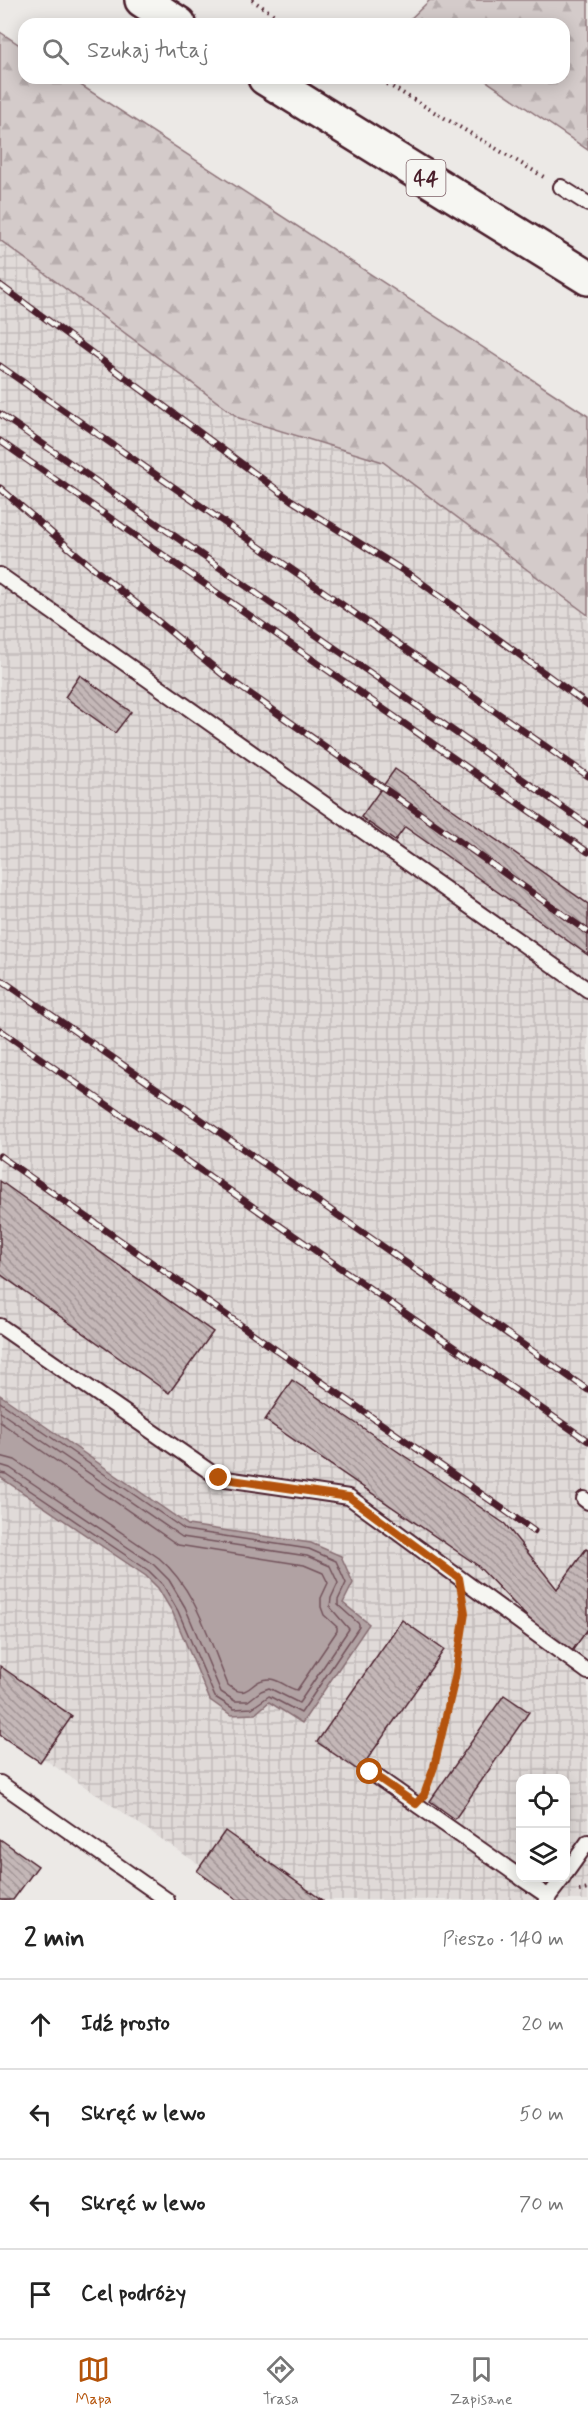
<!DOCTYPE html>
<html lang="pl">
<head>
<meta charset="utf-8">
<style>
	body { margin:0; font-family:Mynerve,sans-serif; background:#f2f2f2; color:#222 }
	.controls { position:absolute; right:18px; bottom:18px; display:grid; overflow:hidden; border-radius:12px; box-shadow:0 3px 15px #0003 }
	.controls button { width:54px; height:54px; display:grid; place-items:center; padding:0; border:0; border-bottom:2px solid #e0e0e0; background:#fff; color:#222; font:30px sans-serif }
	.stop { position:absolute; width:18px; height:18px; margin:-14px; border:4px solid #b45309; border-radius:50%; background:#fff }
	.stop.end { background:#b45309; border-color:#fff; box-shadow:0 2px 6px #0008 }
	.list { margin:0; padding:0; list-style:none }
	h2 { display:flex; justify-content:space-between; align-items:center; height:78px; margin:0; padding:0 24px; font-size:26px }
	h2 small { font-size:20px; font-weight:400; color:#767676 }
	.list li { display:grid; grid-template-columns:39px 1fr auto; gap:18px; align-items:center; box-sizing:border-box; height:90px; padding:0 24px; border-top:2px solid #e0e0e0 }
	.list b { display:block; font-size:22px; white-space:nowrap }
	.list em { font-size:20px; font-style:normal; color:#767676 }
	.icon { flex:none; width:33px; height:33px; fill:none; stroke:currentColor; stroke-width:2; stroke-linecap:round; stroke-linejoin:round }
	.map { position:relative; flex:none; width:588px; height:1900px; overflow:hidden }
	.search { position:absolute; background:#fff; box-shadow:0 3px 15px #0003; left:18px; right:18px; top:18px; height:66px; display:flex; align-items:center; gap:15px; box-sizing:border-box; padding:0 21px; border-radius:18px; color:#767676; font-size:22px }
	.sheet { height:438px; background:#fff }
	nav { display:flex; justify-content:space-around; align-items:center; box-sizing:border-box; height:84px; border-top:2px solid #e0e0e0; background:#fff; font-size:16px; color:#767676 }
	nav a { display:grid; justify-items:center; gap:3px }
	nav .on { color:#b45309 }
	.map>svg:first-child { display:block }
	.industrial { fill:url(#industrial-grid); fill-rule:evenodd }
	.forest { fill:url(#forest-firs); stroke:#8f757a; stroke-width:1.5 }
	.water { fill:#b1a2a3; stroke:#886e73; stroke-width:1.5 }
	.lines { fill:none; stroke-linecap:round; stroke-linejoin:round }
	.shore { stroke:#73535b; stroke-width:1.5 }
	.building { fill:url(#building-back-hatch); stroke:#4a1f2b; stroke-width:1.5 }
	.lane-casing { stroke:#4a1f2b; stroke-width:18 }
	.primary-casing { stroke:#4a1f2b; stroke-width:38 }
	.path { stroke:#4a1f2b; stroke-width:4; stroke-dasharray:1.5 4.5; stroke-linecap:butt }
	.lane { stroke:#f6f6f2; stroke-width:14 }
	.primary { stroke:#f6f6f2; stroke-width:33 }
	.rail-casing { stroke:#4a1f2b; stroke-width:7 }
	.rail { stroke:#f6f6f2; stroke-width:4.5; stroke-dasharray:14; stroke-linecap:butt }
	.route { stroke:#b45309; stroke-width:8 }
	.labels { text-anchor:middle; stroke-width:5; stroke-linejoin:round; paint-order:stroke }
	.shield { fill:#f6f6f2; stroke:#7e6067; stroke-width:1.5 }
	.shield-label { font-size:21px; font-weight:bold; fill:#4a1f2b }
</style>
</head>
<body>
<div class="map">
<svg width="588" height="1900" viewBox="0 0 588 1900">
	<defs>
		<pattern id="industrial-grid" width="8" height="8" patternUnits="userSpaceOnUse" patternTransform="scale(1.5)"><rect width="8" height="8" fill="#e0dad8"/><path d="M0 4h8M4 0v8" fill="none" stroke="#c2bbba"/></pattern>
		<pattern id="forest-firs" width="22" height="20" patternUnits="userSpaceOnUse" patternTransform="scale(1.5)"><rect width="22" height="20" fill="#d4cbca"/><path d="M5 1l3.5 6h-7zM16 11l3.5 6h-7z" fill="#b8aeae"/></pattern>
		<pattern id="building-back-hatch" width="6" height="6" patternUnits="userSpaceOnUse" patternTransform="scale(1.5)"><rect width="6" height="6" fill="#c4b7b7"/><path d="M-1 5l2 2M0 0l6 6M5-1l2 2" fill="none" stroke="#a19495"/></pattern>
	</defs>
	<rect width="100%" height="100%" fill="#ece9e6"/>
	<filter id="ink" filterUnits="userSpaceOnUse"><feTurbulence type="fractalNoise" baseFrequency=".0167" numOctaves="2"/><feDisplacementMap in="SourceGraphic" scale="12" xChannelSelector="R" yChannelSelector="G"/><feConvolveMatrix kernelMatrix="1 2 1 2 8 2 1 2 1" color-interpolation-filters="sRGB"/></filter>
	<g filter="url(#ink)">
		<path class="industrial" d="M0,240L239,418L383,462L588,615V1900H251L0,1729ZM520,1778H566V1878H520Z"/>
		<path class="forest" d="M430,0H588V150L482,78H564V24H405Z
			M0,32L24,48V78H70L588,416V615L383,462L239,418L0,240Z"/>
		<path class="water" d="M0,1395L188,1525L311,1543L341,1556L353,1583L343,1603L369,1624L302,1723L269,1702L255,1714L231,1715L210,1700L173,1613L158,1588L146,1576L0,1477Z"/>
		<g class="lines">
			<path class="shore" d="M0,1402L185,1530L309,1549L336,1561L346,1583L338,1600V1605L359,1624V1627L301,1713L269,1696L252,1708L234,1709L215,1697L178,1611L163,1585L149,1571L6,1474L0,1473
				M0,1412L182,1537L307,1556L330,1566L338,1583L331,1598L330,1607L349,1629L299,1703L269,1688L261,1691L248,1701H235L221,1692L185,1607L169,1580L154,1565L10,1468L0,1465
				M0,1422L178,1545L304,1565L323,1573L328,1583L321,1598V1607L324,1615L337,1627V1631L297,1690C288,1689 281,1680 270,1679C249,1678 250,1703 228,1685C210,1642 196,1589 159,1558L15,1460L0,1456"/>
		</g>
		<path class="building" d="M80,675L131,712L115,733L65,697Z
			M395,769L588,904V955L405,827L395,841L361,817Z
			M0,1181L213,1332L169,1393L0,1274Z
			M292,1380L505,1524L557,1589L586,1549L588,1550V1629L572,1651L533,1623L477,1565L265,1420Z
			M402,1620L444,1650L359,1771L317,1742Z
			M0,1666L72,1716L40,1762L0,1735Z
			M504,1695L529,1712L455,1819L430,1801Z
			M225,1831L322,1900H238L197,1871Z
			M0,1839L38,1866L13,1900H0Z"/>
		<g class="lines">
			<g class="lane-casing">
				<path id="lane" d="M561,187L588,204
					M0,575L588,990
					M0,1326L219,1478L349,1497L588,1672
					M584,1499L588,1502
					M370,1772L520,1877
					M0,1783L167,1900
					M566,1873L588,1842
					M521,1878L549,1897
					M546,1900L563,1878"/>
			</g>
			<g class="primary-casing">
				<path id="primary" d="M142,0L179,24
					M265,78L588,278"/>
			</g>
			<path class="path" d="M252,0L288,24
				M377,78L544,177
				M427,1788L455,1678L465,1613L463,1605
				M579,1891L588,1889"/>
			<use href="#lane" class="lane"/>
			<use href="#primary" class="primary"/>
			<g class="rail-casing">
				<path id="rail" d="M0,285L291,500L415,578L588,705
					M0,366L588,776
					M0,414L588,825
					M0,441L588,852
					M0,488L69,548L222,674L588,932
					M0,979L588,1390
					M0,1030L588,1441
					M0,1156L534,1531"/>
			</g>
			<use href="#rail" class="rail"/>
		</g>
	</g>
	<g class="lines" filter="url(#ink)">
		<path class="route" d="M219,1478L349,1497L459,1578L465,1613L455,1678L434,1767L424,1795L416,1804L370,1772"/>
	</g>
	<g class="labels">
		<rect class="shield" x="406.5" y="160" width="39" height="36" rx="4.5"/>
		<g class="shield-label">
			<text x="426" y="185">44</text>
		</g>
	</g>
</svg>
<div class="controls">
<button><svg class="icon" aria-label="locate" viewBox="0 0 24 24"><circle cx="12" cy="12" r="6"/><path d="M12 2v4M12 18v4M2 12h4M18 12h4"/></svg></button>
<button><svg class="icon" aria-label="layers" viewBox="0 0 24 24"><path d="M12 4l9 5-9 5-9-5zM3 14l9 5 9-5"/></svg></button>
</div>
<div class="stop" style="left:370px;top:1772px"></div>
<div class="stop end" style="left:219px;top:1478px"></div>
<div class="search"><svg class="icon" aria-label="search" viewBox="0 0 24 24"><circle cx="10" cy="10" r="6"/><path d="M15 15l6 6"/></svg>Szukaj tutaj</div>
</div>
<section class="sheet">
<h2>2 min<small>Pieszo · 140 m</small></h2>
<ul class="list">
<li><svg class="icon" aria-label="ahead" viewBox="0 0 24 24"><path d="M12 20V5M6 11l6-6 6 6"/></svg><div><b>Idź prosto</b></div><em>20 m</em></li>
<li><svg class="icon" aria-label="left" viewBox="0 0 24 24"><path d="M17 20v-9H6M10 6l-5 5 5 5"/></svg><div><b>Skręć w lewo</b></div><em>50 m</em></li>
<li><svg class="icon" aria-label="left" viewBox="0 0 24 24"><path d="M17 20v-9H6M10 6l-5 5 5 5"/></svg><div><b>Skręć w lewo</b></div><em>70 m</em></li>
<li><svg class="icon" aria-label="arrive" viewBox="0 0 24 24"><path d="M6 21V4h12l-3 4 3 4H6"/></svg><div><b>Cel podróży</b></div></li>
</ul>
</section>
<nav>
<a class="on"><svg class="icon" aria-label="map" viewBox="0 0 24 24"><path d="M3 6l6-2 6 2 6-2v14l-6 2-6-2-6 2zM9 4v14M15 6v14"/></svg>Mapa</a>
<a><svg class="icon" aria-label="directions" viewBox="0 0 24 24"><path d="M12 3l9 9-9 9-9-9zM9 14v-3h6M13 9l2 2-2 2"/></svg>Trasa</a>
<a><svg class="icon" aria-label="saved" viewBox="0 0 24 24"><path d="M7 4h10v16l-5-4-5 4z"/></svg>Zapisane</a>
</nav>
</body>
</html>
